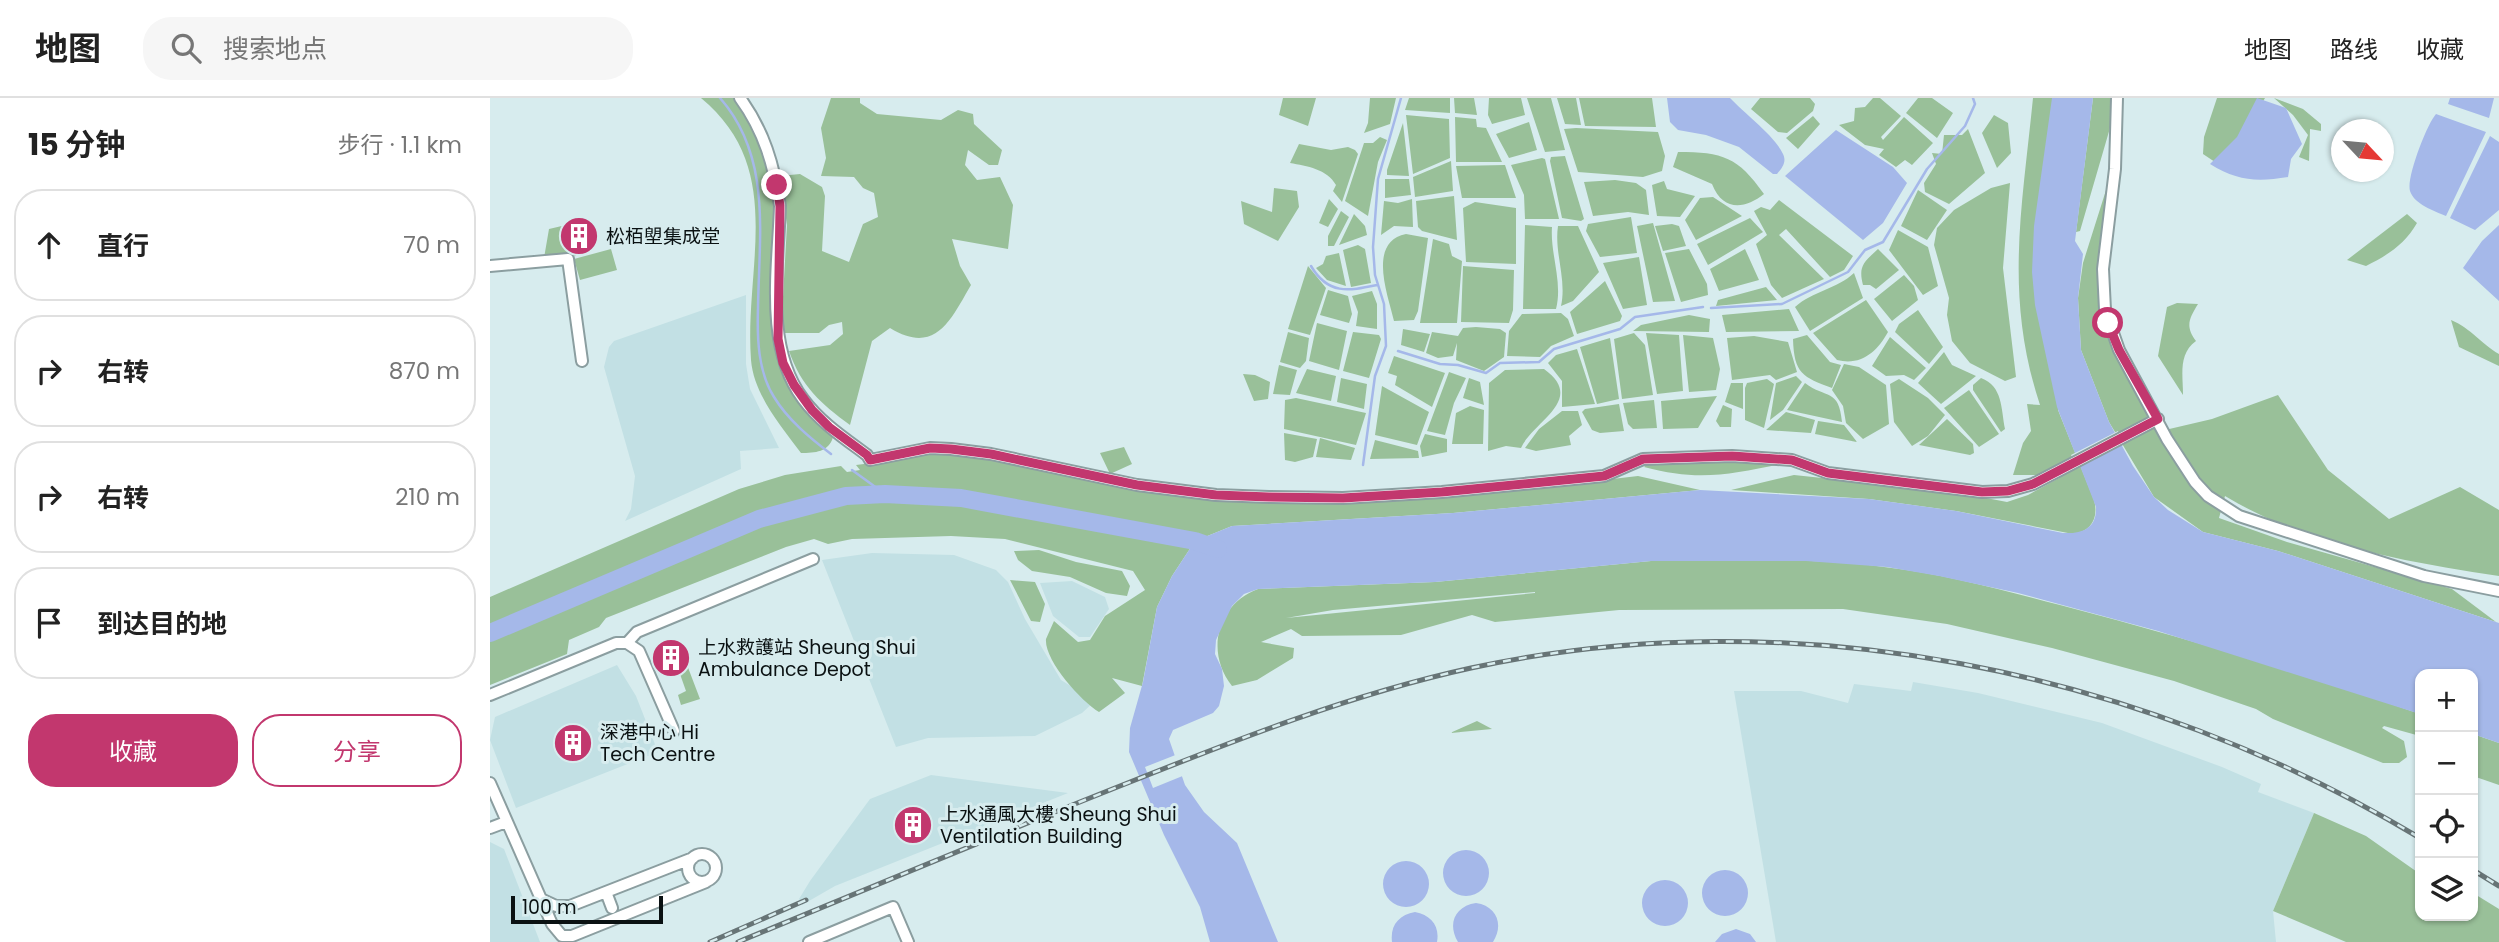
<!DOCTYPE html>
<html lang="zh">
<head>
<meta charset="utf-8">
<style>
	body { margin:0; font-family:Poppins,"Noto Sans SC",sans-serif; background:#f6f6f6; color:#222 }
	.controls { position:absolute; right:21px; bottom:21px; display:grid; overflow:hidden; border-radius:14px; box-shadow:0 2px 5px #0004 }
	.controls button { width:63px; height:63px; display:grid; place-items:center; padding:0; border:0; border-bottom:2px solid #e0e0e0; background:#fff; color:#222; font:35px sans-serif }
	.compass { position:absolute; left:1841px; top:21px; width:63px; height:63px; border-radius:50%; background:#fff; box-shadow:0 2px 5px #0004; rotate:116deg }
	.scale { position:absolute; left:21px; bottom:18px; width:152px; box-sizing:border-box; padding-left:7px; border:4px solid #0a1112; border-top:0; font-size:19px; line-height:24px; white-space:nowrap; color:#0a1112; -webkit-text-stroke:5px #d7ecee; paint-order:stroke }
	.stop { position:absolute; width:21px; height:21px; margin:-16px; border:5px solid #c2376e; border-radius:50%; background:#fff }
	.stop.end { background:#c2376e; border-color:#fff; box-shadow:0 2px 7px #0008 }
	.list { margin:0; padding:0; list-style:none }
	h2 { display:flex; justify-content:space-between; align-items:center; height:91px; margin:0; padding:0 28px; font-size:30px }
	h2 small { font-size:23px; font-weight:400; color:#767676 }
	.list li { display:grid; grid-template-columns:46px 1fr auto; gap:21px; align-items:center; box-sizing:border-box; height:112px; margin:0 14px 14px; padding:0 14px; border:2px solid #e0e0e0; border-radius:28px }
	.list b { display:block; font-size:26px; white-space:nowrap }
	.list em { font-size:23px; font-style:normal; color:#767676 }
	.actions { display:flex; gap:14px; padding:21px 28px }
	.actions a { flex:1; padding:16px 0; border:2px solid #c2376e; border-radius:28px; text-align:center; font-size:24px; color:#c2376e }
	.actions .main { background:#c2376e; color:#fff }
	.icon { flex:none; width:38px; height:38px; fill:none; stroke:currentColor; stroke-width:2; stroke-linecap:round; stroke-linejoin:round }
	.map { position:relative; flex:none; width:2009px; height:844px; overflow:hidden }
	header { display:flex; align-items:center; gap:42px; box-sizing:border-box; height:98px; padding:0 35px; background:#fff; border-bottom:2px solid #e0e0e0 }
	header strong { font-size:33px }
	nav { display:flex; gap:38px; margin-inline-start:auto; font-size:24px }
	.search { width:490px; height:63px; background:#f6f6f6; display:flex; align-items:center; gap:18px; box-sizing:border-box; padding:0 24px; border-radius:28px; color:#767676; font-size:26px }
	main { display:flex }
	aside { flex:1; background:#fff }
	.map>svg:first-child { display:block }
	.built { fill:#c2e0e4 }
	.green { fill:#99c099; fill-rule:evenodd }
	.water { fill:#a5b8e9 }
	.pier { fill:#d7ecee }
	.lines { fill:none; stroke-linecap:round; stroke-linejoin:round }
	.stream { stroke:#a5b8e9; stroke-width:2.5 }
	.river { stroke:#a5b8e9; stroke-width:18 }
	.minor-casing { stroke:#8b9ea0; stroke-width:14 }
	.minor { stroke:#fff; stroke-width:10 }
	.rail-casing { stroke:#677476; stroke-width:5 }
	.rail { stroke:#d7ecee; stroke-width:2.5; stroke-dasharray:8; stroke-linecap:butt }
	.route { stroke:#c2376e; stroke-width:9 }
	.labels { text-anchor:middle; stroke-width:6; stroke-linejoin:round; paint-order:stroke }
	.poi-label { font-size:19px; fill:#0a1112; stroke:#d7ecee; text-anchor:start }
</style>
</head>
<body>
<header>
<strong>地图</strong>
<div class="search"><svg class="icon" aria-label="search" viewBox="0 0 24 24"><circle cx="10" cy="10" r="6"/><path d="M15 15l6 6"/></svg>搜索地点</div>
<nav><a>地图</a><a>路线</a><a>收藏</a></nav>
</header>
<main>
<aside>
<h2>15 分钟<small>步行 · 1.1 km</small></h2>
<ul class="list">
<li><svg class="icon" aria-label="ahead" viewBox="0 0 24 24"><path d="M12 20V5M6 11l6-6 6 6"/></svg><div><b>直行</b></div><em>70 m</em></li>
<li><svg class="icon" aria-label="right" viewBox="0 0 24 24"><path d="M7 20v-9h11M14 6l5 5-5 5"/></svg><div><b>右转</b></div><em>870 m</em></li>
<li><svg class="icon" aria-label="right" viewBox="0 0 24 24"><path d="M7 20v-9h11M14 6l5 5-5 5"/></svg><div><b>右转</b></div><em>210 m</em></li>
<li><svg class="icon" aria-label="arrive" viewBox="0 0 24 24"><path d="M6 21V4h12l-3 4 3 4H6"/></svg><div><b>到达目的地</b></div></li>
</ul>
<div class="actions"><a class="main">收藏</a><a>分享</a></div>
</aside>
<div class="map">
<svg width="2009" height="844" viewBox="0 0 2009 844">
	<rect width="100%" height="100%" fill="#d7ecee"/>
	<path class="built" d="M256,197V266L260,291L289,350L250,353L251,371L135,423L141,411L145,378L114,269L119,249L124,243Z
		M382,455L464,457L506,472L518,484L535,521L571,582L605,603L592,615L545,638L438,640L406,649L332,462Z
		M582,483L615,499L619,511L600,539H589L563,518L550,485Z
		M127,567L146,598L168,654L26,710L0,642L5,619Z
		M1423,584L1488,595L1612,625L1732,669L1771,686L1768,694L1824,715L1783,813L1786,844H1286L1244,593H1311L1358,605L1364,586L1421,593Z
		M441,677L578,695L345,788L312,807L309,801L320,783L380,701Z
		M0,744L14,751L50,844H0Z"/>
	<path class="green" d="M211,0H246L279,59L286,101L284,243C293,290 314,304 343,339C339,354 325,355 311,355C291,328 264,297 261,262C254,168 297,71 211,0Z
		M341,0H370V5L387,16L451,22L468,12L483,16L484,26L512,52L508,67H499L478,52L475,67L487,82L510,79L523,107L518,151L462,141L470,168L481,187C461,221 446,258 400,230L382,243L360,327C331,306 311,288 299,253L340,247L353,236L352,224L339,227L329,235H291L297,127L290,78L310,76L332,89L335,98L332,153L359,164L373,126L388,119L384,95L373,90L364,79L331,78L336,60L331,30Z
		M793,0H826L818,28L789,17Z
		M880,0H906L900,26L874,35L878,25Z
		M919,0H960V15L915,12Z
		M964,0H984L987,17L965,15Z
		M999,0H1031L1035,17L1002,26L998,17Z
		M1037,0H1061L1075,52L1055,54Z
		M1067,0H1086L1091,27L1075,26Z
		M1089,0H1162L1166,29L1095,28Z
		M1270,0H1320L1325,6L1323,13L1297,35L1288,34L1261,11Z
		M1383,0H1390L1411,18L1391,39L1393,42L1414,19L1443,45L1422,67L1415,62L1406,69L1389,57L1394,51L1375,47L1349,27L1364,23L1365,10L1375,9Z
		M1428,0H1442L1463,15L1447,40L1416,15Z
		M1543,0H1562L1568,312L1604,402C1609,420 1601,434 1583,436L1466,413L1379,401L1241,392L1304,377L1465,394L1517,404L1538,397L1569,380L1571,377H1523L1533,345L1541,333L1537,306L1550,307C1514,198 1532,111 1543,0Z
		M1603,0H1623L1620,30L1590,133L1586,134Z
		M1727,0H1775L1755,34L1728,66L1713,56L1714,39Z
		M1784,0L1813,11L1831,26V33L1820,31L1819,63L1809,59L1818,37L1803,17Z
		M916,17L959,21L960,60L923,76Z
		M1504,17L1518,25L1521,55L1507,70L1492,35Z
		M1323,18L1330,26L1308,51L1296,40Z
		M965,19L986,21L987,29L996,30L1012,64H966Z
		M1039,24L1047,52L1019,60L1006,36Z
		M913,25L919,78L897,77V72Z
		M1086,30L1168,34L1175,58L1172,73L1153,79L1088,74L1074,31Z
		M1478,31L1495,75L1459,106L1435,94L1434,85L1446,66L1442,55L1452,56L1454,37H1472Z
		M890,39L897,42L888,64L878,118L855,103L874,45H883Z
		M809,46L841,52L858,49L865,52L868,56L852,104L843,93L846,87C837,71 817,68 800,65Z
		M1188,54C1233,54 1248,59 1274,96C1255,111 1233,114 1222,86L1183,69Z
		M1075,58L1094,121L1091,123L1072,120L1060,63L1061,59Z
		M1052,60L1055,61L1069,121H1035L1034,97L1021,67Z
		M961,63L963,93L925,99L923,79Z
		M1015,67L1026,100H972L966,68Z
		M1623,70L1616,199L1620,203L1630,239L1675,332L1722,321L1788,297L1838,372L1899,421L1970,389L2009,412V478C1917,464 1816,447 1735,398L1729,420L1797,444L1962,491L2006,524L1788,453L1713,434L1664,399L1619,324L1591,252L1588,200L1593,165Z
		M895,81H919L921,97L895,100Z
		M1125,82L1146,85L1156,92L1159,117L1138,114L1103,118L1094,84Z
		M1174,83L1177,91L1205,98L1190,119L1167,118L1162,87Z
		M1520,85L1513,170L1526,279L1515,283L1480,265L1462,243L1457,217L1459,200L1444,147L1447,130L1464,112L1501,90Z
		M784,90L807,93L809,109L788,143L754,126L751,103L782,114Z
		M1428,92L1457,112L1437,142L1411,128Z
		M964,98L967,142L932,133L928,129L926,103Z
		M1223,99L1252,118L1206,142L1195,122L1210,100Z
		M839,101L848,111L838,129L829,125Z
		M922,101L923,129L904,128L891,137L894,103L908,105Z
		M1289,102L1363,158L1354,172L1340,179L1296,131L1289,137L1334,181L1292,200L1281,187L1266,146L1277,137L1264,113L1271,109L1280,112Z
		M985,104L1026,110V166L976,164L973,110Z
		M851,113L859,119L844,148H838V138Z
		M864,116L875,128L877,137L849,147Z
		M1917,116L1927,125C1915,146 1898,157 1876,168L1857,162Z
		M1141,119L1147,155L1110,159L1096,133L1098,126Z
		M1260,120L1273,134L1218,167L1207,146Z
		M1163,125L1185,203L1163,204L1147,128Z
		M1182,126L1189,128L1196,148L1173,153L1165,128Z
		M76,127L86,158L54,160L59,131Z
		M1035,127L1062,129C1060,156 1073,184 1066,211H1033Z
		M1068,128H1088L1109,174L1083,203L1071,208C1077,181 1064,155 1068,128Z
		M1408,132L1438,149L1448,188L1433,197L1399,152Z
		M916,136L938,140L928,213L924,222L904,223C898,197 877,144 916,136Z
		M943,141L959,146L962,158L972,163L967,225H930Z
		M868,147L875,151L881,185L861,189L853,152Z
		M121,151L127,172L90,182L84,161Z
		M1199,151L1217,186L1218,197L1191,204L1175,155Z
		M1255,151L1269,182L1229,193L1220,171Z
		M1388,151L1409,172L1386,191L1380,187H1373C1368,168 1374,164 1388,151Z
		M849,155L856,188L837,182L826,170L833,166L836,158Z
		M1149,159L1157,207L1133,211L1113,165Z
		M818,168L836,190L820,237L798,231Z
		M973,168L1024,172L1023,212L1019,225L971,224Z
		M1364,175L1373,200L1320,233L1305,209C1323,193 1347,191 1364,175Z
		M1414,177L1424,188L1428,202L1402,223L1384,201Z
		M1115,183L1132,218L1130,223L1087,236L1080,214Z
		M1276,189L1287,202L1226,208L1228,202Z
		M838,192L858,198L862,216L859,225L830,217Z
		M882,193L887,206V231L866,228L868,214L862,198Z
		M1376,202L1398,234C1387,254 1371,268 1347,262L1323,235Z
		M1687,205L1708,206C1699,221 1695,228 1706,243C1688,256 1693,277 1693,297L1668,258L1677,209Z
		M1299,211L1309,233L1236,234L1232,217Z
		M1428,212L1453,249L1439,266L1405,234L1409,226Z
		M1071,215L1078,221L1084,238L1061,248L1050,259L1017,258L1019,233L1032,216Z
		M1199,217L1220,221L1219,234L1143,233L1151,227Z
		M1961,222C1982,231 1990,245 2009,256V268L1969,249Z
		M827,225L857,233L849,272L819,263Z
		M986,229L1010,231L1016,235L1014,259L994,273L966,262L967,245L963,258L948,260L936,255L942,234L968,238L973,230Z
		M913,231L940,236L934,254L911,247Z
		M798,234L819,240L816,263L810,270L790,264Z
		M863,234L889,237L891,241L879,280L853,273Z
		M1144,235L1155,247L1163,297L1132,301L1124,241Z
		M1156,235L1189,237L1193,293L1167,296Z
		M1193,237L1223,240L1230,271L1226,292L1199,294Z
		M1317,237L1340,264L1351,267L1342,290C1313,279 1304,276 1303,241Z
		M1264,238L1298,244L1307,274L1286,282L1280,277L1242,282L1237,240Z
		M1400,239L1436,270L1424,282L1414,277L1396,278L1382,268Z
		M1120,240L1129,301L1107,306L1090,249Z
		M1087,251L1105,306L1072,309V283L1058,265L1066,257Z
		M1454,254L1462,267L1486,278L1451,306L1428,285Z
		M904,258L955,275L942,309L905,287L907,278L898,275Z
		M1354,266L1369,269L1396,287L1399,326L1373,341L1356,325L1353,308L1342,292Z
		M789,267L807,272L800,297L783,296Z
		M817,271L846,278L841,303L806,295Z
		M1054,271C1097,302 1043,323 1031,350L1016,348L998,353L999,285L1015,272Z
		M959,274L976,280L964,305L955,337L937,333Z
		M753,276L765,277L780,284L778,301L764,303Z
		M1306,278L1312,284L1293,312L1280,322L1286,285Z
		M851,280L877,286L874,311L847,304Z
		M979,280L990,284L994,307L973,300Z
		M1491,280C1513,288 1511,311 1515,331L1511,334L1483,292V287Z
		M1277,281L1284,286L1274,330L1255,322V290L1257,285Z
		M1409,281L1438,300L1455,317L1438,338L1422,348L1404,324L1400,286Z
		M1241,285H1253V311L1235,304Z
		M1315,285C1336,301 1349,290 1352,324L1297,312Z
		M892,288L939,314L927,347L885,337Z
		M1479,292L1509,336L1489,349L1454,310Z
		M1227,298L1208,330L1173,331L1171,303Z
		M806,300L876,315L866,347L794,331L795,302Z
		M1164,302L1167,330L1143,331L1138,326L1133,305Z
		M1129,306L1134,333L1110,335L1102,332L1092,314L1095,311Z
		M1233,307L1242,311L1241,329H1230L1226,323Z
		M980,308L994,312L993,346H962L966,315Z
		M1072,313H1088L1092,327L1079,338L1081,347L1046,353L1035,350L1049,331Z
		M1296,314L1325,322L1321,335L1276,332Z
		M1457,321L1483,346L1484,355L1480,357L1429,347Z
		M1328,323L1354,327L1367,344L1325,336Z
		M794,335L827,341L823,359L805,364L795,362Z
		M935,336L957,341V354L932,359L930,348Z
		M830,340L865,350L861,362L826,359Z
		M885,342L928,353L929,360L880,361Z
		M634,349L642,366L620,376L610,355Z
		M439,354L518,363L661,394L766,404L1088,385L1148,378L1210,392L963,415L742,428L705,443L682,478L667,509L652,588L622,580L635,595L609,614C591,603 554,562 556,541L564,523L588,544L600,542L615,518L655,492L643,473L515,441L461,438L362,441L338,446L324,441L296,449L116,520L109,529L79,542L77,556L0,587V499L249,391L295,377L351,368L357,374L370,372L366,367L413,361Z
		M1230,362L1296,365C1241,376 1210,384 1154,369L1158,365Z
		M549,452L586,464L632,473L640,488L637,498L616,495L580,479L542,473L528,462L524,453Z
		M1161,463C1238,463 1317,459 1394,469C1454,476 1512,492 1570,507C1691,539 1812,574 1930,616V638L1894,628L1892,630L1914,643L1917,659L1909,665H1893L1783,621L1766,611L1684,583L1562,550L1457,526L1353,511L1129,512L1005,524L982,517L911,537L812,538L801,531L771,544L804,550L803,560L767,582L742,588C715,554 727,506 768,491L945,484ZM1045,494V495L796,520L843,512Z
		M520,482L545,484L555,506L550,524L541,523Z
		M194,559L210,601L191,607L188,597L196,593L185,562Z
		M987,623L1002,631L960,635Z
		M1983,636L2009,645V687L1983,678Z
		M1824,715L1876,738L1930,776V818H1983V795L2009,811V844H1856L1783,813Z"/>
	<path class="water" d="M1177,0H1240C1254,15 1285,38 1293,56C1297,64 1292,70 1287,76H1283L1249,49L1216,37L1188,32L1180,24Z
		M1562,0H1603L1585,143L1593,156L1588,200L1591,252L1619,324L1643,368L1664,399L1678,412L1713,434L1788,453L2009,525V645L1983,636V576H1930V616L1668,533L1528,495L1449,478L1397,469L1316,463H1161L945,484L768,491L754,496L742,508L726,542L725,556L732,571L734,588L729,608L723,615L683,632L679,641L695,687L714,714L747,745L788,844H720L710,809L674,737L639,654L640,630L653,584L667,509L682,478L705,443L742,428L963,415L1210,392L1379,401L1466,413L1573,435C1591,436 1607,431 1606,409L1567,309L1545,207L1542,174L1544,128Z
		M1767,0L1796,10L1812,46L1801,61L1798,79C1767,84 1747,83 1720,66L1747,39Z
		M1960,0H2004L1999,20L1958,6Z
		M1946,16L1996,34L1956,118C1944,113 1924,106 1920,93C1916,80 1937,26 1946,16Z
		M1346,32L1403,69L1417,85L1393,125L1373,142L1295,78Z
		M2000,38L2009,44V112L1985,132L1960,120Z
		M2009,127V203L1973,170L1992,143Z
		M953 775a23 23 0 1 1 46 0a23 23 0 1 1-46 0Z
		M893 786a23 23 0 1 1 46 0a23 23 0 1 1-46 0Z
		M1212 795a23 23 0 1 1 46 0a23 23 0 1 1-46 0Z
		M1152 805a23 23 0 1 1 46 0a23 23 0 1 1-46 0Z
		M986,805C1007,808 1014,827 1003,844H968C957,826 965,808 986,805Z
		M925,814C941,817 950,828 947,844H902C900,827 909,817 925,814Z
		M1246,831L1260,836L1266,844H1225L1232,836Z"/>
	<path class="pier" d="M1628,333L1634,346L1587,370L1581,357Z
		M688,656L695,677L663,690L655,669Z"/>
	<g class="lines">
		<path class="stream" d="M230,0C282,59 269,137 268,210C267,240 268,274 284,299C298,322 320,340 341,356
			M821,168C838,197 858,193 887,187
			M1221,210L1292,206L1358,174L1375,152L1393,144L1437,71L1475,28L1485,6L1483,0
			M908,253L950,266L968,267L996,275L1010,265L1049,264L1064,251L1130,231L1145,219L1213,209
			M873,367L885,278L896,248L894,206L885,177L883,149L888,81L911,0
			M362,372L395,396"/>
		<path class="river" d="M0,535L269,421L356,398L395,396L471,400L705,443L728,451"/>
		<g class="minor-casing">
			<path id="minor" d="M250,0C274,33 284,67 290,108C288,169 274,249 313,301C330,324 354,340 377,357L380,362L440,350L461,351L501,356L647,387L726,397L779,399L853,400L952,394L1114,378L1153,361L1242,358L1302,362L1338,375L1492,394L1518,393L1543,386L1668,321
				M1627,0L1625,71L1613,171L1615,212L1629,252L1677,341L1705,384L1718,398L1749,418L1934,478L2009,493
				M0,168L78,161L92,263
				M137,545L147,534L323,461
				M0,597L126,545H137L149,553L184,633
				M0,685L62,826L72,838H82L216,784
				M0,730L16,724
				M198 770a14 14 0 1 1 28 0a14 14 0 1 1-28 0Z
				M116,794L122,810
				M51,801L66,808H80L203,760
				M319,844L403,809L418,844"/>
		</g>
		<use href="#minor" class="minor"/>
		<g class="rail-casing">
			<path id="rail" d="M1983,772L2009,788
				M220,844L316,802
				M248,844C377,791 506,737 635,686C748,641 862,596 981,570C1302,500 1651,572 1930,740"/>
		</g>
		<use href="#rail" class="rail"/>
	</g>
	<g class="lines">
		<path class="route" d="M287,87L290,108L288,241L293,265L304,287L322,312L339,329L377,357L380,362L440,350L461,351L501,356L647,387L726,397L779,399L853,400L952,394L1114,378L1153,361L1242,358L1302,362L1338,375L1492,394L1518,393L1543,386L1668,321L1629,252L1618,225"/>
	</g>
	<defs>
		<g id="building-disc" transform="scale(2.0125)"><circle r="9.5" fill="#c2376e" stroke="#d7ecee"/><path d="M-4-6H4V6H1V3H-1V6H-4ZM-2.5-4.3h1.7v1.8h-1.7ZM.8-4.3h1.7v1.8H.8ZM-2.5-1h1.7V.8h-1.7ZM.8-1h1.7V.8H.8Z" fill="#fff"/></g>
	</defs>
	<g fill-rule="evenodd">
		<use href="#building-disc" x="89" y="138"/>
		<use href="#building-disc" x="181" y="560"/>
		<use href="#building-disc" x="83" y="645"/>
		<use href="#building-disc" x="423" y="727"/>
	</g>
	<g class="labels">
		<g class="poi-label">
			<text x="116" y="145">松栢塱集成堂</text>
			<text x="208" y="556">上水救護站 Sheung Shui<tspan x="208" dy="22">Ambulance Depot</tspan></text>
			<text x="110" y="641">深港中心 Hi<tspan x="110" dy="22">Tech Centre</tspan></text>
			<text x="450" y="723">上水通風大樓 Sheung Shui<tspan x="450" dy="22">Ventilation Building</tspan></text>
		</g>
	</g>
</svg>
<div class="controls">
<button>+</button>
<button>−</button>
<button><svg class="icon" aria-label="locate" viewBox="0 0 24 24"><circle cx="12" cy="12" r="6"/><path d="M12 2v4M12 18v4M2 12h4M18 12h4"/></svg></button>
<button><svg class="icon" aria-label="layers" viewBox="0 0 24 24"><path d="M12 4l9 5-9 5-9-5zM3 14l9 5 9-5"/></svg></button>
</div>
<svg class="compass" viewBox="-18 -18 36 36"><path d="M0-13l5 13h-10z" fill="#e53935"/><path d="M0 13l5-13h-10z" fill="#767676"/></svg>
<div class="scale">100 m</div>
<div class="stop" style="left:1618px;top:225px"></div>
<div class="stop end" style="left:287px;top:87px"></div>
</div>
</main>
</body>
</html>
